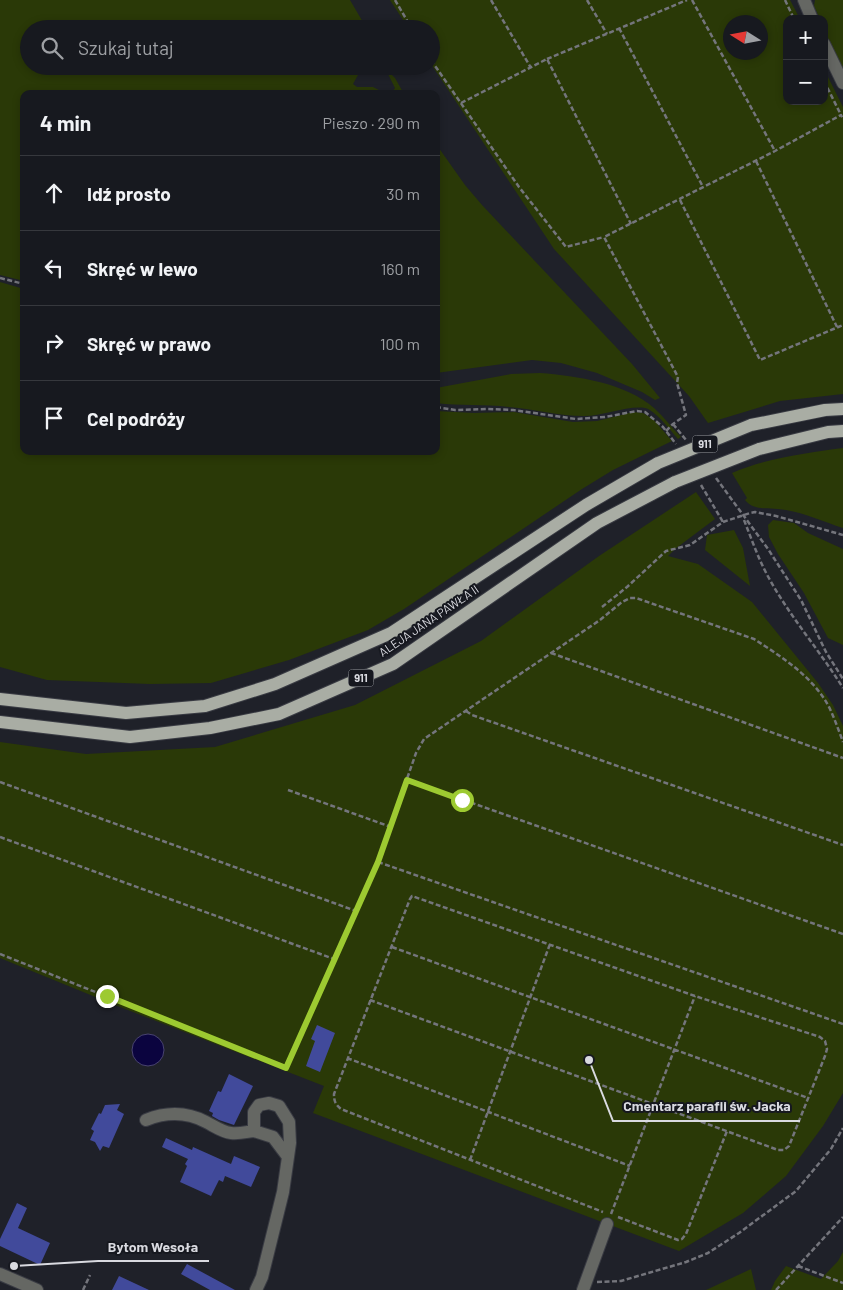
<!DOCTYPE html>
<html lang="pl">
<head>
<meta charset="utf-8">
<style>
	body { margin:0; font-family:Barlow,sans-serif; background:#202228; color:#f1f3f6 }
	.controls { position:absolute; right:15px; top:15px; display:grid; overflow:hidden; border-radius:10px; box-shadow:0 2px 8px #0003 }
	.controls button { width:45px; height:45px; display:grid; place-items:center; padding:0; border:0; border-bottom:1px solid #36383d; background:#17191f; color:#f1f3f6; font:25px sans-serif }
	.compass { position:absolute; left:723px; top:15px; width:45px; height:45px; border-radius:50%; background:#17191f; box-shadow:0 2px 8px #0003; rotate:281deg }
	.stop { position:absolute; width:15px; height:15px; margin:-11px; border:4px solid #9dca31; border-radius:50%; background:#fff }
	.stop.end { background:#9dca31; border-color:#fff; box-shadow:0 1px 5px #0008 }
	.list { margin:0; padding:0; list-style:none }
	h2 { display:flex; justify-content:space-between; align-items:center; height:65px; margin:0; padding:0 20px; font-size:21px }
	h2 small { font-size:16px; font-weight:400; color:#9ea0a4 }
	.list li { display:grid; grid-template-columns:32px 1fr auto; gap:15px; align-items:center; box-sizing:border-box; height:75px; padding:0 20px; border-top:1px solid #36383d }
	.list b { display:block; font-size:19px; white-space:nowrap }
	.list em { font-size:16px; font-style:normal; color:#9ea0a4 }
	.icon { flex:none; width:28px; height:28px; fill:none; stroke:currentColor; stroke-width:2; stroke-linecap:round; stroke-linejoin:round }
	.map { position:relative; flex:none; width:843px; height:1290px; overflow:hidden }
	.search { position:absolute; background:#17191f; box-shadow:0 2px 8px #0003; left:20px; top:20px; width:420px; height:55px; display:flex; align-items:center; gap:12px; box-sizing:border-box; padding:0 18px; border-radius:28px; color:#9ea0a4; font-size:19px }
	.panel { position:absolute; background:#17191f; box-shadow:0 2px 8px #0003; left:20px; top:90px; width:420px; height:365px; border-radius:10px }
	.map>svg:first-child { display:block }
	.green { fill:#2a3907; fill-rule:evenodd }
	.water { fill:#0b043f; stroke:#49446f }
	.building { fill:#414a9b }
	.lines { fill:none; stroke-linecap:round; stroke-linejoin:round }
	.minor-casing { stroke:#393b43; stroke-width:14 }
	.major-casing { stroke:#393b43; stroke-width:14 }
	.path { stroke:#74757c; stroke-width:2.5; stroke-dasharray:5 2.5; stroke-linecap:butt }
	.minor { stroke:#656763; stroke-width:12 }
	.major { stroke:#a9ada4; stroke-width:12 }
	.major-bridge-casing { stroke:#393b43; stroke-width:14; stroke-linecap:butt }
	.major-bridge { stroke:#a9ada4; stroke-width:12 }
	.route { stroke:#9dca31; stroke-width:6 }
	.labels { text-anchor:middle; stroke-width:4; stroke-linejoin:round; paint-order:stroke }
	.shield { fill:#16181f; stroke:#9ea0a6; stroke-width:1 }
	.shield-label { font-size:11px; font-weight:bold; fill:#d9dae0 }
	.street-label { font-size:12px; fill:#d9dae0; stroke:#16181f }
	.leader { fill:none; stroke:#d9dae0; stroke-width:2 }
	.callout-dot { fill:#d9dae0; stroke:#16181f; stroke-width:2 }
	.callout-label { font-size:14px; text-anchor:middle; font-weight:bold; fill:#d9dae0; stroke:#16181f; stroke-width:4; stroke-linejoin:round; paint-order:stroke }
</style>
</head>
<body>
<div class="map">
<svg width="843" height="1290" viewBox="0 0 843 1290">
	<rect width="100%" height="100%" fill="#1f2129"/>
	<path class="green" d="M0,0H350L367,29H29V66H363L353,84L357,87H373L383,92H392L395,88L388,74L389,72L395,78L404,94H24V281L0,275Z
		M390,0H790L800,19H787V101H824V69L843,107V394L780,401L708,423L689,396L554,249L431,64V29H409ZM730,22H760V52H730Z
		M815,0H843V72L824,29V19H820L814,6Z
		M436,144L465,185L482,205L632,364L660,398L655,400L642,392L597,373L561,363L532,360L436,373Z
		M0,282L24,289V451H436V411L474,413L514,412L573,422L597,421L633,412L643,413L653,419L672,441L613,470L582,489L404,609L368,630L289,660L211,683L150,684L47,680L0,667Z
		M540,373C577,376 626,383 654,408C664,417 672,428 681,437L678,439C671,431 655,410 645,408C629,405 603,416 584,416C559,416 534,409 509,407C485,404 460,406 436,403V388L511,374Z
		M843,448V528C824,522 805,513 786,510C772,507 754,512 745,500L747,498L732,473C767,458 806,453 843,448Z
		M696,492L715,519L675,549L668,556L698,564L752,602L818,683L833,705L843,726V1093L823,1126L786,1176L743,1213L679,1251L313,1113L324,1086L115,1005L0,958V742L86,754L215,747L355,705L481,641L599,556Z
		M773,520L794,523L808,533L843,549V645L828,638L804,593L778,554L769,537L768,525Z
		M734,530L743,548L750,586L705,550L707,535Z
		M843,1252V1290H771L775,1281L786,1266L821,1279L838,1261Z
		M751,1269L756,1290H706Z"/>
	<path class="water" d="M132 1050a16 16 0 1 1 32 0a16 16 0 1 1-32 0Z"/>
	<path class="building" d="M317,1025L335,1033L320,1072L306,1066L315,1041L311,1039Z
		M229,1074L253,1086L234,1125L219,1120L212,1116L213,1113L209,1111L218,1091L221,1092Z
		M120,1104L117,1110L124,1114L109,1148L103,1146L100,1151L95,1142L90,1140L94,1131L91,1129L99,1113L101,1114L105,1105Z
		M166,1138L192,1150L193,1147L231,1164L234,1156L260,1167L251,1187L225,1176L223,1182L219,1180L211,1196L180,1182L187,1166L185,1164L188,1159L162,1147Z
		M17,1203L27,1208L18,1228L50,1243L40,1265L0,1246V1239Z
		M187,1264L235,1290H210L181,1274Z
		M119,1276L149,1290H112Z"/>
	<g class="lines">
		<g class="minor-casing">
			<path id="minor" d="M804,0L812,19
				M824,44L843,83
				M146,1120C166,1112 187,1112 206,1122C214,1126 222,1132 231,1133C239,1134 246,1132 254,1131
				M0,1274L37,1290
				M256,1290L262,1277L283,1192L290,1143L289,1122L279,1106L269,1103L259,1105L254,1112V1131L273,1137L288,1157
				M583,1290L607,1224"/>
		</g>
		<g class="major-casing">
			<path id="major" d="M751,425L825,410L843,409
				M759,449L828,432L843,431
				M0,699L126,713L205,706L275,684L391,633L586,505L658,463
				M0,722L130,737L210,728L279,714L393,664L597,523L675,482"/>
		</g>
		<path class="path" d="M395,0L412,29
			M491,0L531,68
			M587,0L607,34
			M692,0L775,151
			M785,0L794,19
			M619,28L703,187
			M547,59L687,0
			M431,60L519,187L566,247L604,237
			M824,81L841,115
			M461,103L547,59L631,224
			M756,161L837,327
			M680,200L760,360L843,325
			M0,278L24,284
			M436,407L455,410L488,409L513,410L576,419L605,417L637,411L645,412L663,427L676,444
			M673,424L686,440
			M666,431L673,424L686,415L677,383L678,377L604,237L775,151L841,115L843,119
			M716,478L768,549L801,600L826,652L843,679
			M701,485L723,522
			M744,520C752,540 759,561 770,580C791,618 820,651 843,688
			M602,607L627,587L666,551L690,545L723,522L750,513L755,512L776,516L843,535
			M551,653L843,758
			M466,711L472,715L843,845
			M407,780L843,934
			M0,782L356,911
			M288,790L391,827
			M0,837L334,959
			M378,862L843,1024
			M392,947L808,1098
			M0,954L286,1068L378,862L416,753L424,739L600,620L622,602L630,598H636L754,639C782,657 815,678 830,709C835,720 839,731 843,742
			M370,1000L778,1150H784L789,1146L825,1056L827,1049L825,1041L820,1037L695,996L412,896L410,899L334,1094C334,1101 335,1104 341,1109L603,1212
			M347,1058L630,1166
			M470,1160L550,944
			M611,1214L695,996
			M618,1217L678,1240L682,1239L686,1234L727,1131
			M798,1266L843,1283
			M597,1282L621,1281L686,1262L708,1253L739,1233L796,1191L831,1149L843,1128
			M83,1290L90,1275
			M776,1290L843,1217"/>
		<use href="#minor" class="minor"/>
		<use href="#major" class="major"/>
		<g class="major-bridge-casing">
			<path id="major-bridge" d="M658,463L751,425
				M675,482L759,449"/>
		</g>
		<use href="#major-bridge" class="major-bridge"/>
	</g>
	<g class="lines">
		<path class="route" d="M107,996L286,1068L378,862L407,780L462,800"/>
	</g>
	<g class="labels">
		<g class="shield">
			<rect x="692.5" y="435.5" width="25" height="17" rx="4"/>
			<rect x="348.5" y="669.5" width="25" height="17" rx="4"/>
		</g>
		<g class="shield-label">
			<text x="705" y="448">911</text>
			<text x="361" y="682">911</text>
		</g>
		<g class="street-label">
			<text transform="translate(429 621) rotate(-34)" y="4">ALEJA JANA PAWŁA II</text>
		</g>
	</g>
	<path class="leader" d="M589 1060L613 1121H800M14 1266L98 1261H209"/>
	<g class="callout-dot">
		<circle cx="589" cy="1060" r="5"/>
		<circle cx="14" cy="1266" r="5"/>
	</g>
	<g class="callout-label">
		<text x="707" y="1111">Cmentarz parafii św. Jacka</text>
		<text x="153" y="1252">Bytom Wesoła</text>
	</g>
</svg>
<div class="controls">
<button>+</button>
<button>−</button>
</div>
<svg class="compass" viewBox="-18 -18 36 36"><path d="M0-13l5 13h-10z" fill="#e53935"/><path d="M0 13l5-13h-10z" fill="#9ea0a4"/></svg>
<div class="stop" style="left:462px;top:800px"></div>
<div class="stop end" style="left:107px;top:996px"></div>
<div class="search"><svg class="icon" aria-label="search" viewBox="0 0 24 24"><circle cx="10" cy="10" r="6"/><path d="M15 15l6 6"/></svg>Szukaj tutaj</div>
<section class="panel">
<h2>4 min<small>Pieszo · 290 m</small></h2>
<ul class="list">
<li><svg class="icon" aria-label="ahead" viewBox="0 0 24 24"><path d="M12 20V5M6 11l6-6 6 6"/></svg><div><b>Idź prosto</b></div><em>30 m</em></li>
<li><svg class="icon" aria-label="left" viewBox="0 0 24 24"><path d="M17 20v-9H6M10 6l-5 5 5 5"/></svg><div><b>Skręć w lewo</b></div><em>160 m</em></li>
<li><svg class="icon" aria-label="right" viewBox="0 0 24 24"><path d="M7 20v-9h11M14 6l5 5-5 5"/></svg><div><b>Skręć w prawo</b></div><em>100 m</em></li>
<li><svg class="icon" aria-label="arrive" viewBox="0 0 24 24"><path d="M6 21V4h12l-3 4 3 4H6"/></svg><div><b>Cel podróży</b></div></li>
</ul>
</section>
</div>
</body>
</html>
